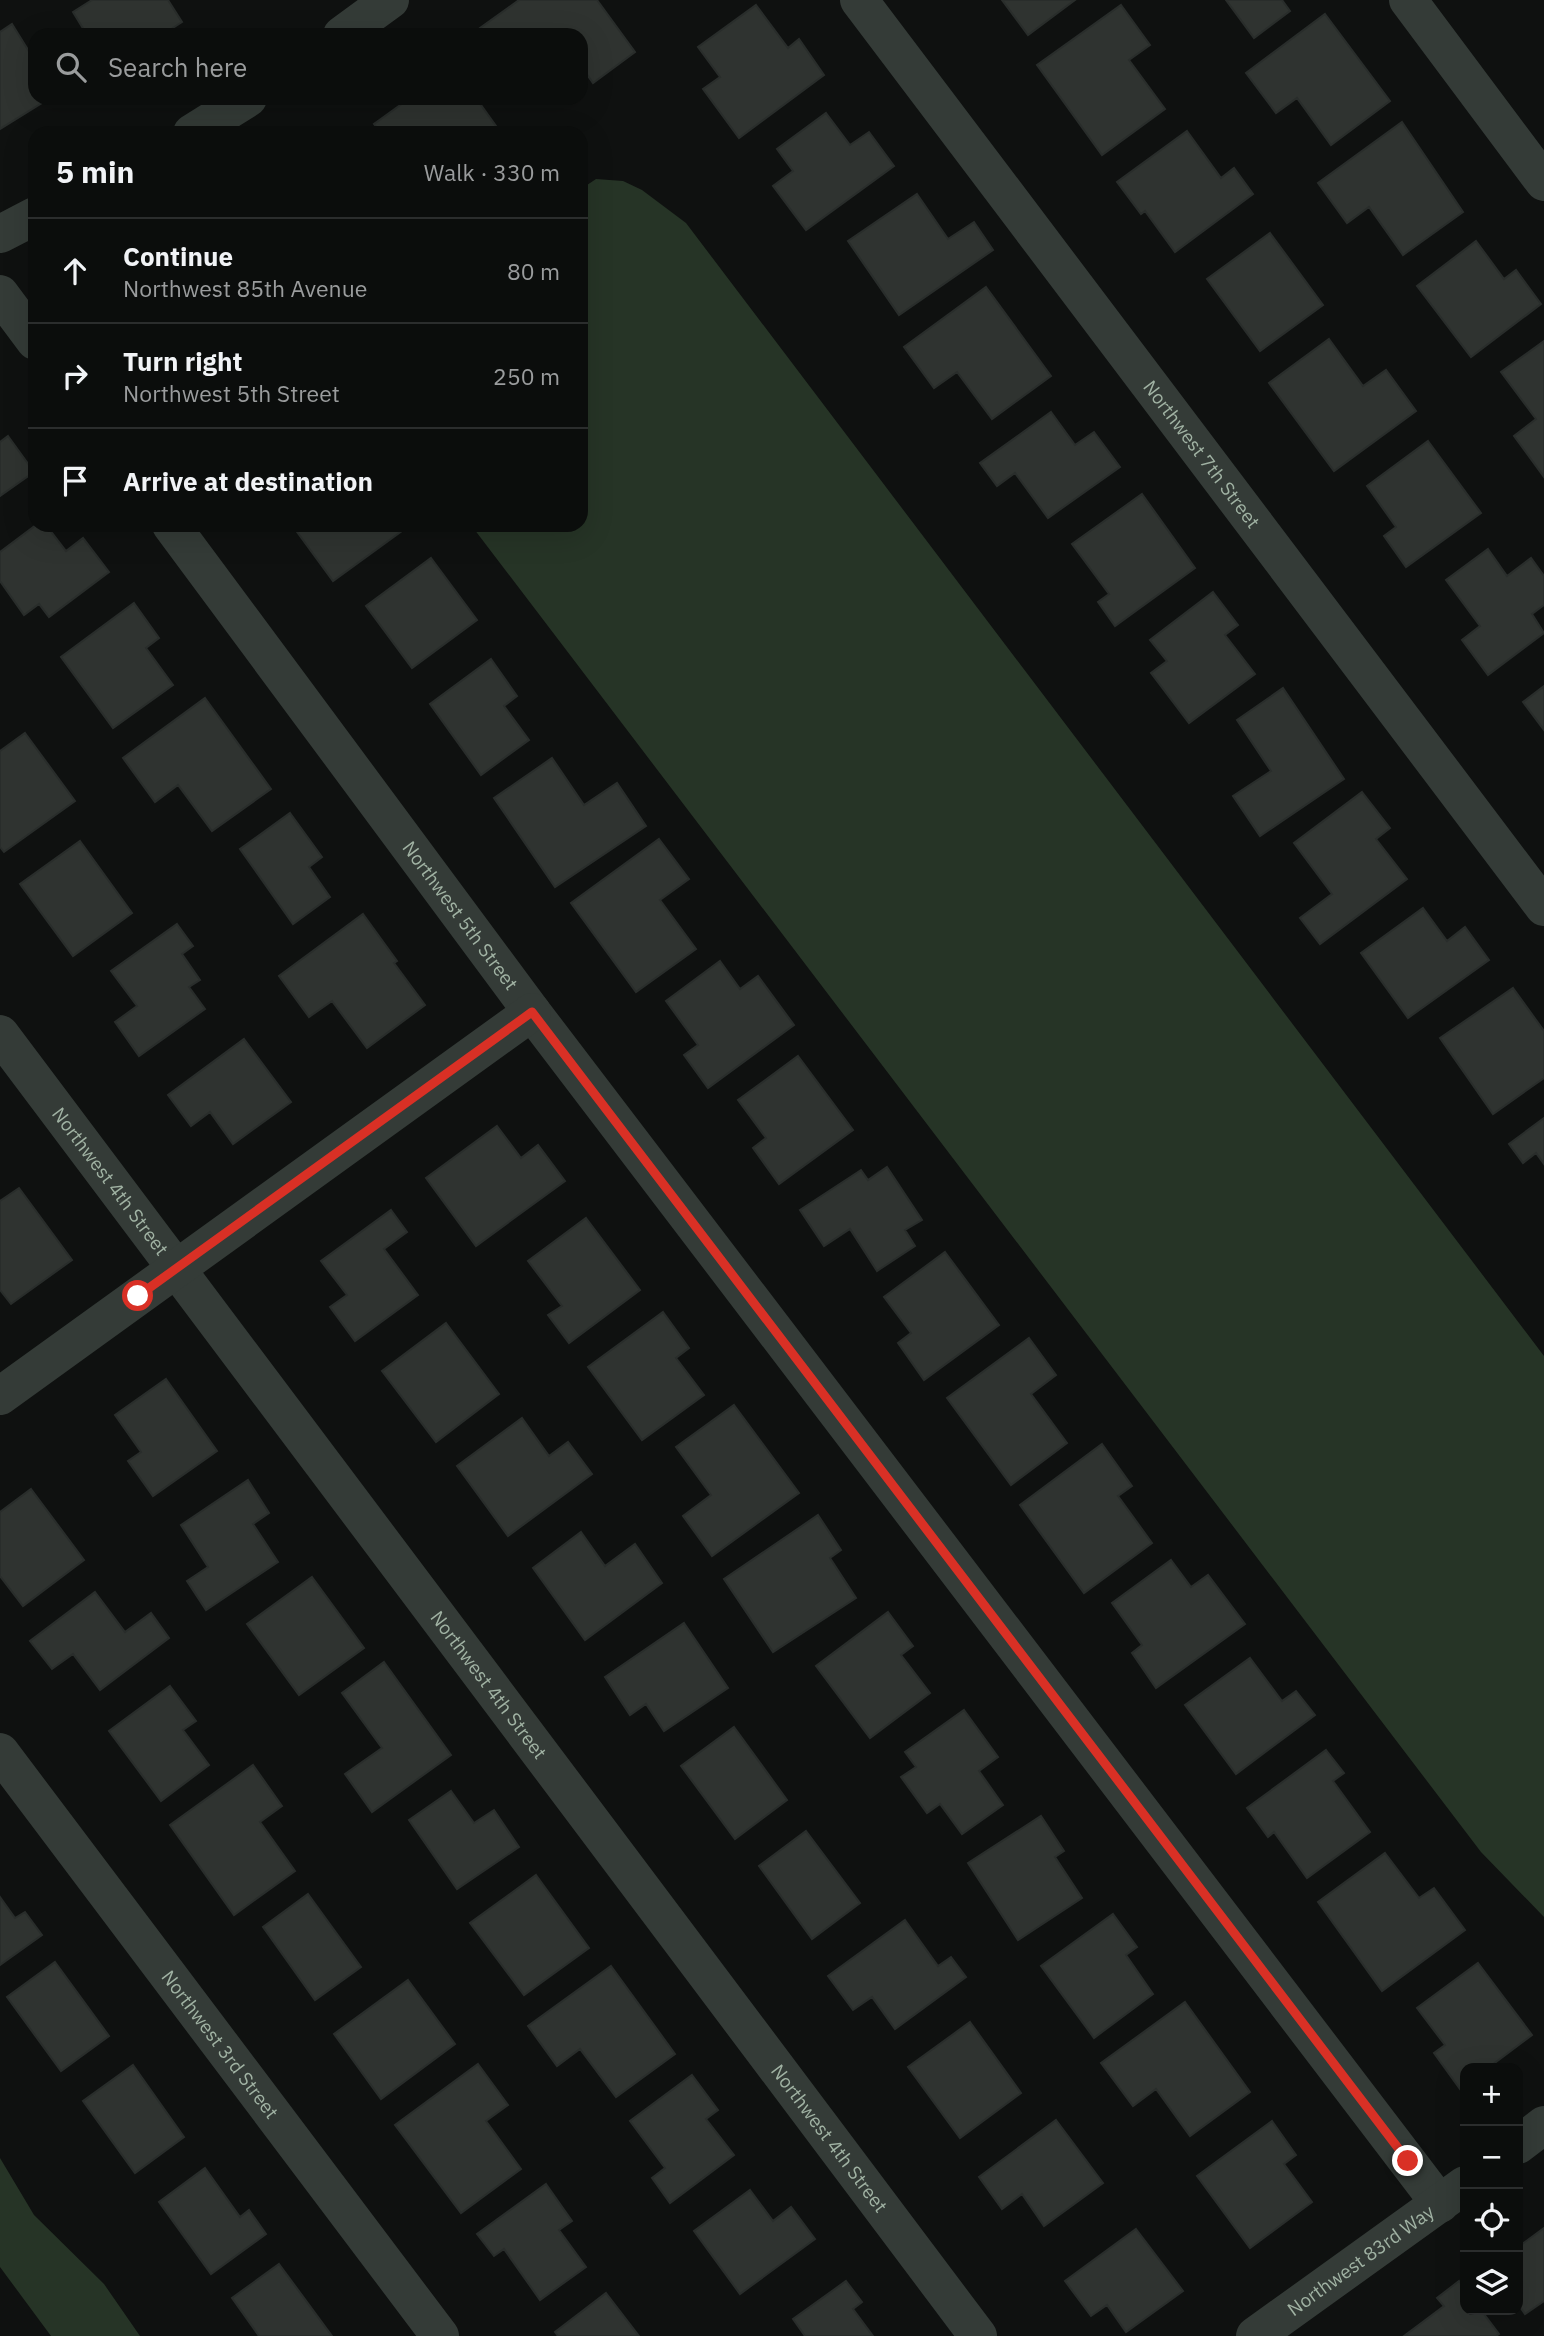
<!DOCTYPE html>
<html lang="en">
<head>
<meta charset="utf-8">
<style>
	body { margin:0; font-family:"IBM Plex Sans",sans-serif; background:#191b1a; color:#f1f3f6 }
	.controls { position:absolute; right:21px; bottom:21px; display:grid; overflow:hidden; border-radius:14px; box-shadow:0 7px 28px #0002 }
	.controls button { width:63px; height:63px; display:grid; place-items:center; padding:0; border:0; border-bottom:2px solid #2b2d2d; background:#0b0d0c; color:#f1f3f6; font:35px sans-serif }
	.stop { position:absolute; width:21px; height:21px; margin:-16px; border:5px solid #d93025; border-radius:50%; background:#fff }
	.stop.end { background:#d93025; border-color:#fff; box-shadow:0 2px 7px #0008 }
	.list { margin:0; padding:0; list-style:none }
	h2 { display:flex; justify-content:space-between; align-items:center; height:91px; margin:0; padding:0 28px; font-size:30px }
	h2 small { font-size:23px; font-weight:400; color:#9a9c9d }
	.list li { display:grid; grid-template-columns:46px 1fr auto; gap:21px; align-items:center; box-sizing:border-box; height:105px; padding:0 28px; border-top:2px solid #2b2d2d }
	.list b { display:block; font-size:26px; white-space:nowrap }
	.list p { margin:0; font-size:23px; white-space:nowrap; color:#9a9c9d }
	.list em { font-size:23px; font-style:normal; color:#9a9c9d }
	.icon { flex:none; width:38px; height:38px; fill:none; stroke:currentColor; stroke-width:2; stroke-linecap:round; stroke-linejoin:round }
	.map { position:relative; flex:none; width:1544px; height:2336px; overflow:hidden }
	.search { position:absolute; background:#0b0d0c; box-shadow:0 7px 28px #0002; left:28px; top:28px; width:560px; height:77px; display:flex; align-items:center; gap:18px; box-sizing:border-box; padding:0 24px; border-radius:21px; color:#9a9c9d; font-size:26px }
	.panel { position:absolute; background:#0b0d0c; box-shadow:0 7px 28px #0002; left:28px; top:126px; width:560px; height:406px; border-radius:21px }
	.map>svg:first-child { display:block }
	.water { fill:#263426 }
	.building { fill:#2f3330; stroke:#292d2b; stroke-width:2 }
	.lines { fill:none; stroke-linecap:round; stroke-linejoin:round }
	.minor { stroke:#343b37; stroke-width:38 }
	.route { stroke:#d93025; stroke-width:9 }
	.labels { text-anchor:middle; stroke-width:7; stroke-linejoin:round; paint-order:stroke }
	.street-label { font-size:19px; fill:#a0b2a3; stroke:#0a0c0b }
</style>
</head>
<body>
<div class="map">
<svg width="1544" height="2336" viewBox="0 0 1544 2336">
	<rect width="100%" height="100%" fill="#0f1110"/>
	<path class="water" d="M596,179L623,181L642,190L686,223L1544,1356V1917L1481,1852L471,525H581V189Z
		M0,2158L34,2215L104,2284L140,2336H51L0,2267Z"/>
	<path class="building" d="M92,0H168L182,22L162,35H87L73,12Z
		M519,0H597L635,52L593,83L581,66V35H485L480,28Z
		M1002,0H1075L1028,35Z
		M1226,0H1282L1290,11L1254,38Z
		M756,5L788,48L799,39L824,75L739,138L703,89L720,77L698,47Z
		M1121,5L1150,45L1129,60L1165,109L1102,155L1037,65Z
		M1325,14L1390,101L1331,145L1297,98L1276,113L1246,73Z
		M12,24L35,61V98H50L0,129V32Z
		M410,98H476L501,133H381L374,124Z
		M826,113L850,145L869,132L894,166L806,230L773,186L793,171L777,149Z
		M1402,122L1463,212L1403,255L1369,207L1347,223L1318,183Z
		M1187,131L1221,178L1234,168L1253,194L1175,252L1145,211L1141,214L1117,182Z
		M917,194L948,239L974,222L993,250L899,315L848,241Z
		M1270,233L1323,305L1260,351L1207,279Z
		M1476,241L1504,279L1516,270L1541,304L1471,357L1417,286Z
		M986,287L1051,376L992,419L957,372L934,388L904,347Z
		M1329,339L1363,386L1386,370L1416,411L1334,471L1269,383Z
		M1544,341V477L1514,436L1536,419L1501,372Z
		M1051,412L1075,445L1094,432L1120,467L1048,518L1015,473L997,486L980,463Z
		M8,436L34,472L0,496V442Z
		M1428,441L1481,513L1406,567L1384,536L1396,527L1367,486Z
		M1142,494L1195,568L1115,626L1098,602L1109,594L1072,544Z
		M36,525H46L66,551L83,538L109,572L49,617L39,604L24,615L0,581V552Z
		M292,525H404L406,528L333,581Z
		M1488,549L1507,576L1531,558L1544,576V605L1532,614L1544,633L1488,675L1462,640L1480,626L1446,580Z
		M431,558L477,620L412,668L366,606Z
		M1213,592L1238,625L1225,635L1255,674L1189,723L1151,673L1167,661L1150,640Z
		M134,603L159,638L146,648L173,685L113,728L61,657Z
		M491,659L517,696L504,706L529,740L481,775L430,704Z
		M1544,686V730L1523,702Z
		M1283,688L1344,779L1260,836L1233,796L1271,771L1237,720Z
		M205,698L271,789L212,831L178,785L155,802L123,758Z
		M25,733L75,801L4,852L0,847V751Z
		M552,758L584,805L617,783L646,826L555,887L494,798Z
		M1362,792L1390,828L1376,839L1407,879L1320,944L1300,918L1332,894L1294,843Z
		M290,813L322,857L309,867L330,897L293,924L240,849Z
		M659,839L689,879L660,900L696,949L636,992L571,903Z
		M80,841L132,913L73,956L20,884Z
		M1423,908L1447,941L1465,927L1489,960L1408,1018L1361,953Z
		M363,914L397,961L394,963L425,1005L367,1048L332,1001L309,1017L279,976Z
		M177,924L193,946L182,954L200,980L189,987L205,1009L139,1056L115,1022L137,1006L111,971Z
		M720,961L740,989L758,976L794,1025L708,1088L684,1055L698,1045L666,1001Z
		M1513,988L1544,1031V1078L1493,1114L1440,1038Z
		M244,1039L291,1102L233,1144L210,1112L191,1126L168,1095Z
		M798,1056L853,1130L779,1184L753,1148L766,1138L738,1100Z
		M1544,1118V1164L1536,1153L1523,1163L1509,1144Z
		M497,1126L521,1158L538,1145L565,1181L476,1246L426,1178Z
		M887,1167L922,1220L905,1230L915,1246L877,1271L850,1229L824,1246L800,1210L861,1170L868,1180Z
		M19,1188L72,1260L11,1304L0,1290V1201Z
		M391,1210L407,1232L384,1249L418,1295L355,1341L330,1307L347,1295L321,1261Z
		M586,1218L640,1290L569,1343L548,1315L562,1306L528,1261Z
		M945,1252L999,1325L924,1380L898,1343L911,1333L884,1297Z
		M663,1312L689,1348L676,1358L704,1395L642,1440L588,1367Z
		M446,1323L499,1394L436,1442L382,1371Z
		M1029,1338L1056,1375L1031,1394L1067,1443L1011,1485L947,1398Z
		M166,1379L217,1451L153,1496L128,1461L141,1452L115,1415Z
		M734,1405L799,1493L712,1556L683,1516L711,1495L676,1447Z
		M522,1418L549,1456L568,1442L592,1474L508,1536L457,1466Z
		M1102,1444L1132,1486L1118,1496L1152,1543L1084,1593L1020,1505Z
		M248,1480L269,1513L253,1524L278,1562L206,1610L187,1581L208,1567L181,1525Z
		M31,1489L84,1560L23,1606L0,1576V1512Z
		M818,1515L841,1550L830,1558L856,1598L773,1652L724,1579Z
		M581,1532L605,1566L635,1544L662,1583L585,1640L533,1568Z
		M1171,1560L1191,1587L1208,1575L1245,1624L1156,1688L1132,1653L1142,1645L1112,1603Z
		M312,1577L364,1648L299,1695L247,1624Z
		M95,1592L125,1632L151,1613L169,1638L100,1690L73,1654L52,1669L30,1641Z
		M888,1612L913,1646L901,1655L930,1693L870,1738L816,1666Z
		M684,1623L728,1688L664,1731L646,1704L630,1715L605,1677Z
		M1250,1658L1282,1701L1296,1691L1315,1715L1236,1774L1185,1705Z
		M384,1662L451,1755L372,1812L345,1774L382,1748L342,1693Z
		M170,1686L196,1721L183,1730L209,1765L161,1801L109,1731Z
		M964,1710L998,1757L979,1771L1003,1805L962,1834L940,1804L927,1813L901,1777L916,1767L905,1752Z
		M734,1727L787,1800L735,1839L681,1766Z
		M1326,1750L1344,1773L1333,1781L1370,1832L1307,1878L1274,1832L1268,1837L1247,1808Z
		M253,1765L282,1806L260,1822L295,1871L234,1915L170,1825Z
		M451,1791L474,1823L494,1810L519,1847L457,1889L409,1820Z
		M1041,1816L1064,1851L1055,1857L1082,1898L1018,1940L968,1863Z
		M806,1831L860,1903L812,1939L759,1866Z
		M1385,1853L1419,1898L1434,1888L1465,1930L1382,1991L1318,1902Z
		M536,1875L589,1948L524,1995L470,1923Z
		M308,1894L361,1967L315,2000L263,1927Z
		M0,1897L15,1918L25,1912L42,1935L0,1965Z
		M1113,1914L1137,1947L1126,1955L1153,1994L1094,2038L1041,1966Z
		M905,1920L938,1966L951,1957L966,1977L895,2029L872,1997L853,2010L828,1976Z
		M55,1962L109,2036L61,2071L7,1997Z
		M1478,1963L1532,2035L1488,2068H1465V2085L1460,2089L1434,2053L1445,2045L1417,2008Z
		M611,1966L675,2054L616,2097L580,2049L557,2066L528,2026Z
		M408,1980L455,2044L381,2099L334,2034Z
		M1185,2002L1250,2092L1190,2136L1156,2089L1133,2106L1101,2063Z
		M970,2022L1021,2093L960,2138L908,2067Z
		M478,2064L508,2105L486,2121L521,2169L461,2213L395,2125Z
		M133,2065L184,2137L135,2173L83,2101Z
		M692,2075L718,2110L706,2119L734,2155L670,2203L652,2178L665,2168L630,2121Z
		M1056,2120L1103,2183L1044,2226L1022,2194L1002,2209L979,2177Z
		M1272,2121L1296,2155L1284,2164L1312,2202L1250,2248L1197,2176Z
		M205,2168L240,2217L249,2210L266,2234L211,2274L159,2202Z
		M546,2184L572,2221L559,2230L586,2267L540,2300L504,2249L494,2256L477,2234Z
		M750,2190L773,2221L791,2207L815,2239L740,2294L694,2231Z
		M1544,2228V2301L1525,2314L1518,2304V2247Z
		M1136,2229L1183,2291L1126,2332L1107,2305L1091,2316L1065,2281Z
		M279,2264L332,2336H259L232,2298Z
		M846,2281L862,2302L853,2309L873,2336H805L793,2319Z
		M1459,2281L1465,2290V2310H1481L1499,2334L1496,2336H1404L1444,2306L1437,2298Z
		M606,2293L639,2336H558L555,2332Z"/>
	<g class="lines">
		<g class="minor">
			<path id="s1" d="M859,0L1544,907"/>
			<path d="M1408,0L1544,182"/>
			<path d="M342,35L390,0"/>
			<path d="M192,133L248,98"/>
			<path d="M0,234L35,216"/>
			<path d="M0,294L35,341"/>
			<path id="s2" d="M171,525L532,1012L1440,2204"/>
			<path id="s3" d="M0,1034L978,2336"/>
			<path d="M0,1396L532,1012"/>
			<path id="s4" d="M0,1752L440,2336"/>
			<path d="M1518,2145L1544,2125"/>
			<path id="s5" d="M1255,2336L1465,2185"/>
		</g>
	</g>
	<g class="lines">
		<path class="route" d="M138,1296L532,1012L1408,2161"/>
	</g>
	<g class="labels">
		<g class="street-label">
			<text dy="7" stroke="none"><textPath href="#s1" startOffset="569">Northwest 7th Street</textPath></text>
			<text dy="7" stroke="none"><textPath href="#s2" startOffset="486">Northwest 5th Street</textPath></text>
			<text dy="7" stroke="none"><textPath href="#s3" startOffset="184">Northwest 4th Street</textPath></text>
			<text dy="7" stroke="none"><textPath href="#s3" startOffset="814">Northwest 4th Street</textPath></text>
			<text dy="7" stroke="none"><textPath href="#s4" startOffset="366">Northwest 3rd Street</textPath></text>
			<text dy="7" stroke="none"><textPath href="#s3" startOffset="1381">Northwest 4th Street</textPath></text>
			<text dy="7" stroke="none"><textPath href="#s5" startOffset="130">Northwest 83rd Way</textPath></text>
		</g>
	</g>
</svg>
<div class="controls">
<button>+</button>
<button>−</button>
<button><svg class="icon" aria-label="locate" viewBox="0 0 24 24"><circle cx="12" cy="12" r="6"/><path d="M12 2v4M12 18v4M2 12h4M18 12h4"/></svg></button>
<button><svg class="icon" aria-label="layers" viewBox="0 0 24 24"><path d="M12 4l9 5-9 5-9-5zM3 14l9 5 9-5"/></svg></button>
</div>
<div class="stop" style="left:138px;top:1296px"></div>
<div class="stop end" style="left:1408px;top:2161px"></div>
<div class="search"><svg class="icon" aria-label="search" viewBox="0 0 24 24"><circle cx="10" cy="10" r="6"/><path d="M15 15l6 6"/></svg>Search here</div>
<section class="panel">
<h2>5 min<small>Walk · 330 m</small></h2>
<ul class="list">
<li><svg class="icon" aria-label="ahead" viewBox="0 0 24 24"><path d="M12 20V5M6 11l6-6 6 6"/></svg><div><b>Continue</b><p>Northwest 85th Avenue</p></div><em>80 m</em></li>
<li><svg class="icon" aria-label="right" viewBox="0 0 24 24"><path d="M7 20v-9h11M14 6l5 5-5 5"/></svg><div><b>Turn right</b><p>Northwest 5th Street</p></div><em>250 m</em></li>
<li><svg class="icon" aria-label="arrive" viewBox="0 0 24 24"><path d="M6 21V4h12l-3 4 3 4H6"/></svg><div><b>Arrive at destination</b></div></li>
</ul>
</section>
</div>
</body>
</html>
